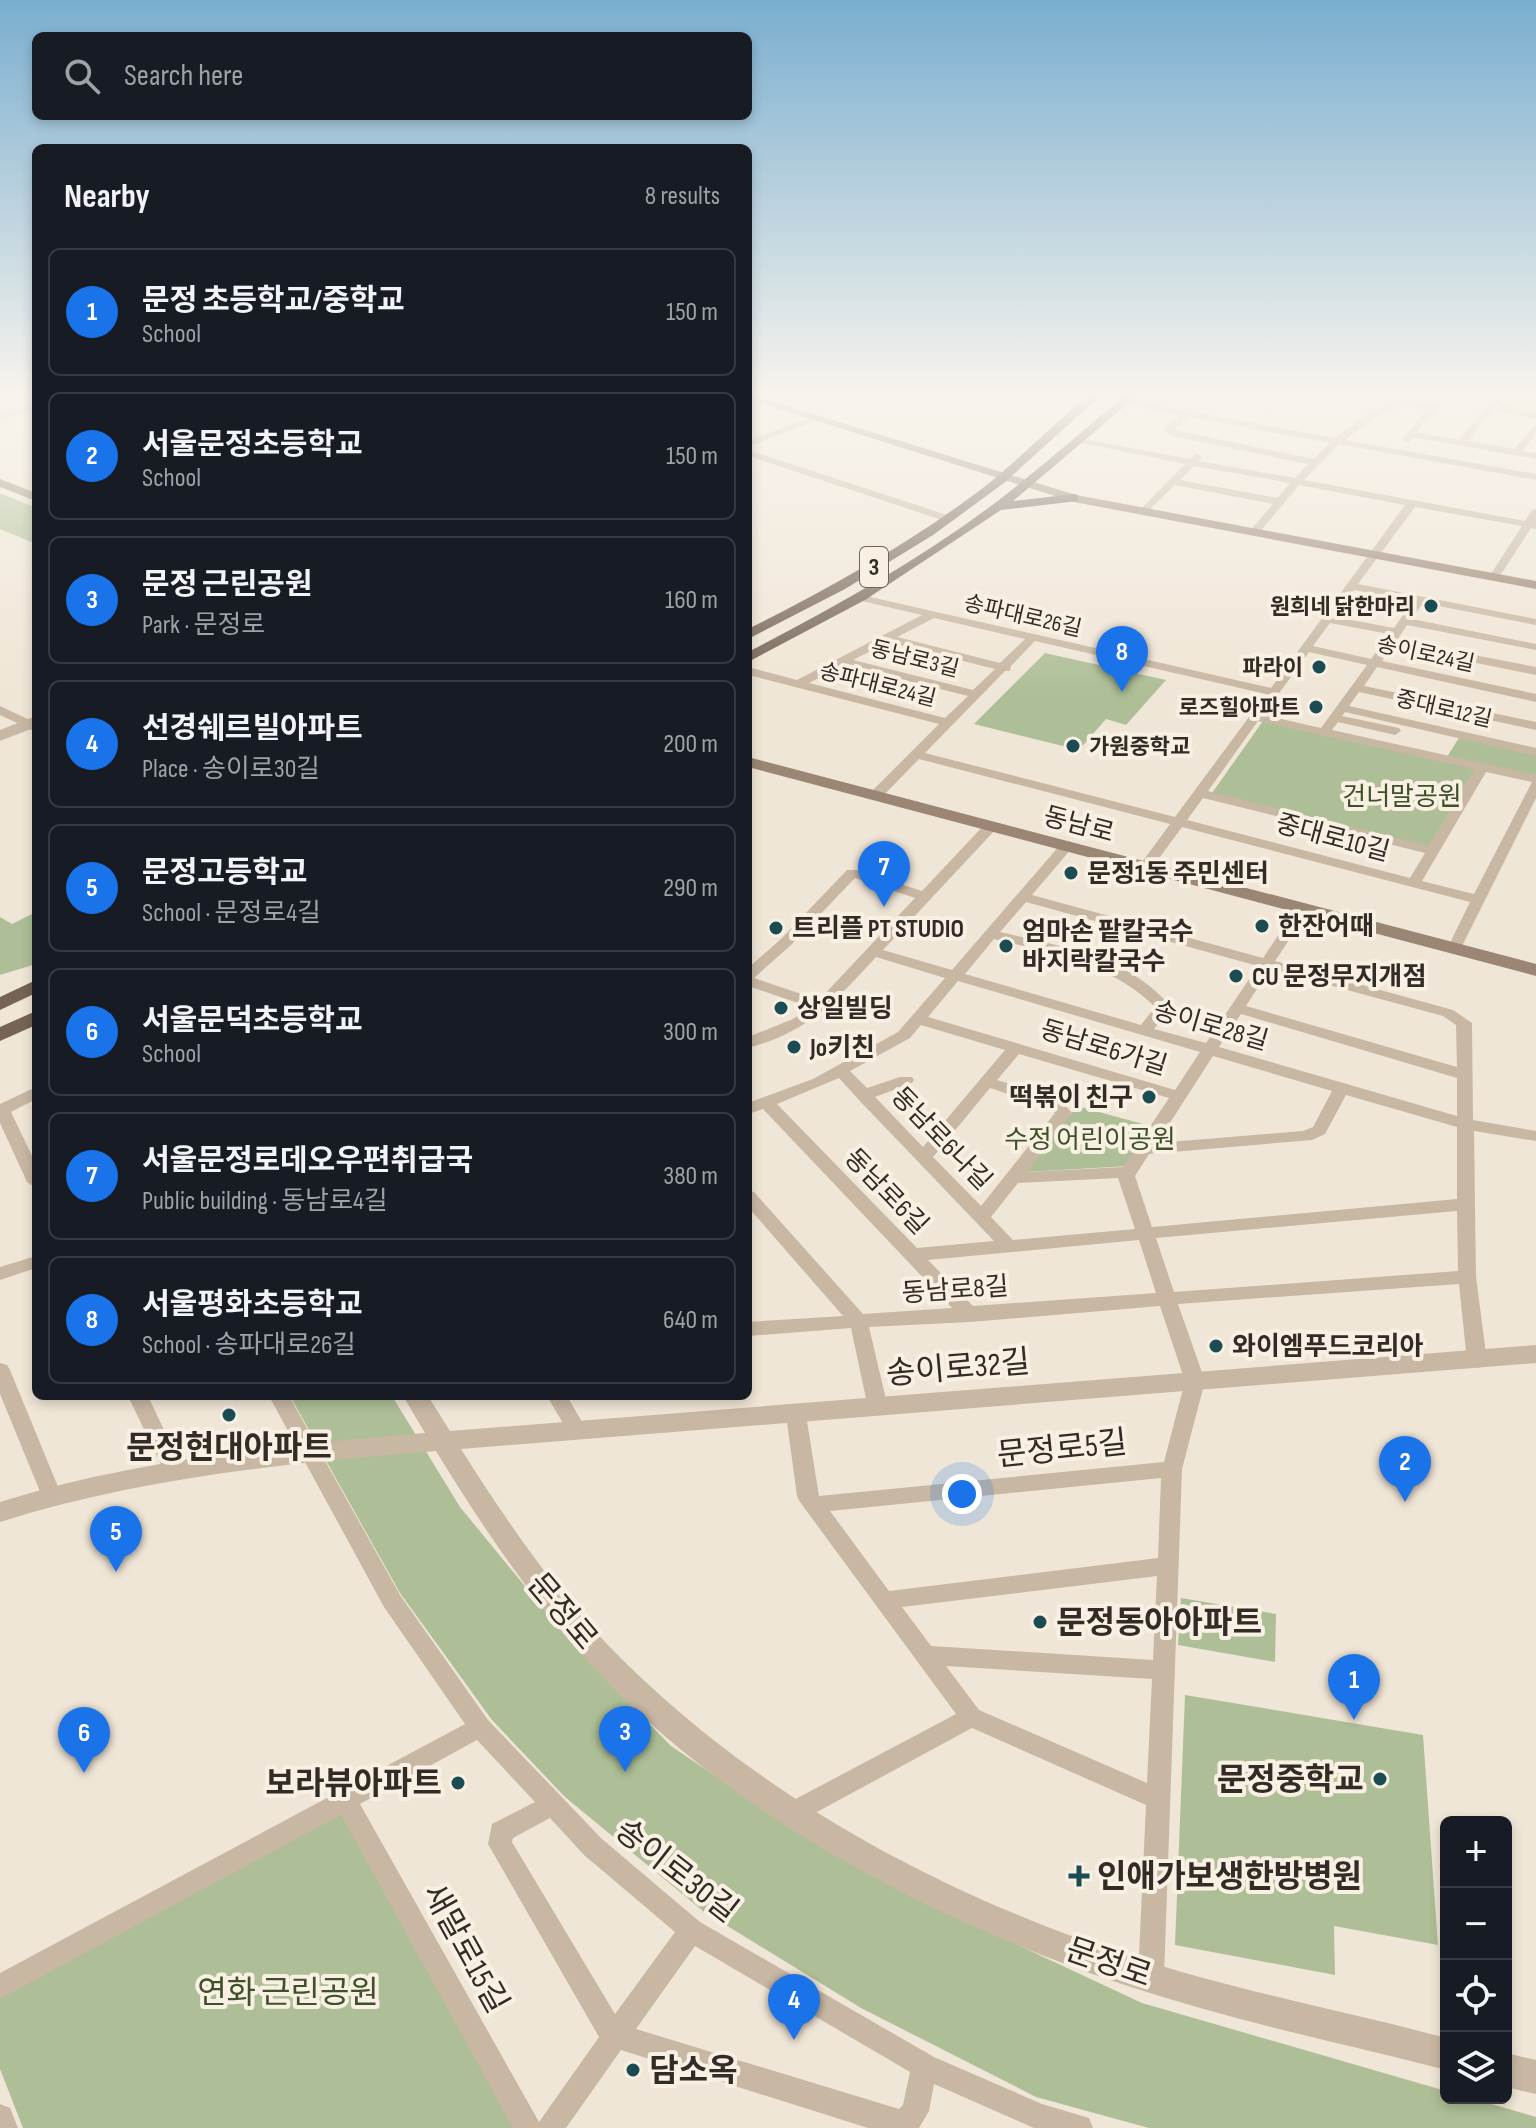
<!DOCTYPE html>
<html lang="en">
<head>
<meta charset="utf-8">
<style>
	body { margin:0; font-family:"Sofia Sans Condensed","Noto Sans KR",sans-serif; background:#20242c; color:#f1f3f6 }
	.controls { position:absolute; right:24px; bottom:24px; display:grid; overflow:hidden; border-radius:12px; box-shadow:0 4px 12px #0003 }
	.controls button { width:72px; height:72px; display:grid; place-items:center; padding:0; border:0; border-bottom:2px solid #363941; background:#171b24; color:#f1f3f6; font:40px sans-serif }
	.you { position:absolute; left:962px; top:1494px; width:28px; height:28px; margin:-20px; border:6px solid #fff; border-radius:50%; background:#1a73e8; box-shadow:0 0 0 12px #1a73e833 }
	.badge { display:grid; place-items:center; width:52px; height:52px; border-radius:50%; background:#1a73e8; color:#fff; font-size:26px; font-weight:700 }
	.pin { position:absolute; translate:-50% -66px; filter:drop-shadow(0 2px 4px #0008) }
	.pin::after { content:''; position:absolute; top:42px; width:28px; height:24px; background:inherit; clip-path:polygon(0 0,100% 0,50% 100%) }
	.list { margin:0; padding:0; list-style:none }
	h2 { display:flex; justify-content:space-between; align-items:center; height:104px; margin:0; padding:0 32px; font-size:34px }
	h2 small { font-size:26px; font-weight:400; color:#9ea1a6 }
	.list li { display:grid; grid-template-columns:52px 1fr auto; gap:24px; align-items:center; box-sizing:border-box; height:128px; margin:0 16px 16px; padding:0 16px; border:2px solid #363941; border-radius:12px }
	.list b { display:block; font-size:30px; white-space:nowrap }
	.list p { margin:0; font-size:26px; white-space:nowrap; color:#9ea1a6 }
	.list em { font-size:26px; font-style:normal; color:#9ea1a6 }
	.icon { flex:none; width:44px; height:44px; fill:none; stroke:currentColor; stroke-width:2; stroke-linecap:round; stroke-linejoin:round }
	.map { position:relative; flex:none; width:1536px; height:2128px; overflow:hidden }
	.search { position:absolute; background:#171b24; box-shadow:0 4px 12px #0003; left:32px; top:32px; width:720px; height:88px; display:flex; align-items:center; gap:20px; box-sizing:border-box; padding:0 28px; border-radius:12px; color:#9ea1a6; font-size:30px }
	.panel { position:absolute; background:#171b24; box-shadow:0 4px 12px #0003; left:32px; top:144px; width:720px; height:1256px; border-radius:12px }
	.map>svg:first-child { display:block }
	.green { fill:#aebf97 }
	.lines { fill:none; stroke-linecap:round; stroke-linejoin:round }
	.minor { fill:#c8b7a3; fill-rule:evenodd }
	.tertiary { fill:#c8b7a3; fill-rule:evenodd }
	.secondary { fill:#9b8675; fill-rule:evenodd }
	.primary { fill:#756356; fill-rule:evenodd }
	.poi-dot { fill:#1b4c54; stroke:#f8f0e3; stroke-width:3 }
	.labels { text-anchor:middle; stroke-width:8; stroke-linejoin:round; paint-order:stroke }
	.far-poi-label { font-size:22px; font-weight:bold; fill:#332b25; stroke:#f8f0e3; text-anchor:end }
	.far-street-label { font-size:22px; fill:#332b25; stroke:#f8f0e3 }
	.shield { fill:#f8f0e3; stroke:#6e665e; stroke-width:2 }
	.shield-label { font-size:24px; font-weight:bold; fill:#332b25 }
	.park-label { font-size:26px; fill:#3f5129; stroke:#f8f0e3 }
	.street-label { font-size:26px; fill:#332b25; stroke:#f8f0e3 }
	.poi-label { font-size:26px; font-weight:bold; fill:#332b25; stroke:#f8f0e3; text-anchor:start }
	.near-street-label { font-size:32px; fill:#332b25; stroke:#f8f0e3 }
	.near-poi-label { font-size:32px; font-weight:bold; fill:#332b25; stroke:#f8f0e3; text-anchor:start }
	.near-park-label { font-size:32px; fill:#3f5129; stroke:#f8f0e3 }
</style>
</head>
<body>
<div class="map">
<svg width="1536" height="2128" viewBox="0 0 1536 2128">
	<rect width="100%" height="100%" fill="#f0e6d7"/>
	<path class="green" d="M1511,394L1536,398V419L1495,411Z
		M0,493L36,508V544L0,529Z
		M1045,653L1166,680L1126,725L1106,719L1079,750L974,724Z
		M1263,721L1478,768L1429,847L1212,793Z
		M1460,736L1536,753V777L1447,757Z
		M36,912V964L0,975V917L12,924Z
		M1077,1106L1154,1127L1130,1166L1025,1172Z
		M290,1396H392L460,1507L574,1646L671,1746L779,1819L1020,1946L1142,2003L1446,2091V2098H1471L1536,2117V2128H1149L1036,2097L861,2008L703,1911L565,1797L492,1720L400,1593Z
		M1181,1598L1276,1614L1275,1662L1178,1645Z
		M1185,1695L1423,1735L1438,1945L1334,1926L1335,1975L1175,1945Z
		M342,1809L518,2128H23L0,2069V1990Z"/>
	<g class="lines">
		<path class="minor" d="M1377,394H1388L1400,398L1409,394H1420L1410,400L1437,405V409L1417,432L1459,440L1497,394H1505L1468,441L1514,449L1536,424V433L1523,451L1536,453V459L1413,437L1409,442H1403V438L1428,409L1401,404L1368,422L1345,440L1536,474V480L1339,444L1304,480L1525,521L1532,510L1536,509V529L1531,528L1498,579L1489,577L1522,526L1415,507L1358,584L1536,619V625L1423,603L1412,619L1536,644V650L1407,625L1397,640L1536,667V675L1392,646L1382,661L1536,694V702L1377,667L1364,686L1536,722V730L1359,692L1349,706L1536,748V756L1345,712L1342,716L1399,728L1401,731L1395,735L1338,722L1332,730L1536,775V798L1459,952L1454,953L1447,949L1470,902L1182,827L1149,872H1139L1137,869L1170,824L919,759L881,798H871V792L939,724L748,675V667L797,680L922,615L853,599V595L857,594L1271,688L1405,505L1299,485L1259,533L1255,534L1250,531L1273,504L1175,485L1144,515L1140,514V510L1185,464L1072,441L1077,438L1190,459L1197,454L1202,457L1199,461L1295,478L1308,464L1172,436L1163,430L1180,415L1117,402L1122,399L1335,438L1361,418L1392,401ZM1189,417L1330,443L1313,459L1174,430ZM1194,466L1290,483L1277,498L1180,480ZM1354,590L1413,601L1394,628L1335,617ZM934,618L1025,639L1000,663L897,637ZM1330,623L1389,634L1371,659L1313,646ZM1035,641L1266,694L1175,817L925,753L1005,671H1010L1011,666ZM888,642L995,669L973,690L853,660ZM1309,652L1367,665L1321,728L1263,715ZM844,665L968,696L945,718L809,683ZM1258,721L1474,769L1429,846L1208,791ZM1486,772L1532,782L1474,894L1422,881ZM1203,798L1425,853L1410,878L1187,820Z
			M1510,394H1536V400Z
			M36,404V410L0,420V414Z
			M817,415L825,417L748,447V441Z
			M748,450L953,517L954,519L945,521L748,456Z
			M0,706L36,723V732L0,715Z
			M991,822L998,826L996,829L883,950L952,970L1060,845L1065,844L1072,848L1032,895L1263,958L1297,907H1307L1309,910L1275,961L1453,1010L1472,1023L1473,1120L1536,1131V1141L1474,1131L1476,1277L1487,1361L1484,1366L1477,1368L1470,1366L1467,1361L1459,1284L1178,1304L1205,1381L1182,1469L1164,1977L1160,1986L1151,1989L1142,1986L1138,1977L1146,1805L972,1728L804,1819L796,1822L788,1819L784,1811L788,1803L956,1714L800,1502L797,1496L786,1415L789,1410L796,1408L803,1410L806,1415L819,1496L1164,1462L1185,1381L1160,1306L970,1322L869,1327L888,1408L885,1413L878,1415L871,1413L868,1408L851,1328L748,1336V1322L843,1316L748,1207V1190L754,1192L863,1314L952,1308L763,1109L748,1114V1103L813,1079L898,1032L945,978L876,957C834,1002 810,1031 748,1048V1037L793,1019L810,1007L748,986V968L781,939L847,870H857L922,891L986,823ZM855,878L915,898L819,1000L754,978L791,945ZM1026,902L1258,966L1206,1043L1154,1029L1171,1007C1131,957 1059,946 1000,932ZM994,939C1051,953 1112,964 1155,1007L1141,1025L965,974ZM1270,969L1443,1016L1456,1025L1457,1067L1246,1006ZM958,981L1200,1052L1175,1090L928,1017ZM1241,1014L1457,1078V1116L1219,1047ZM921,1025L1005,1050L923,1147L875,1097L912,1083L914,1080L912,1077H900L867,1088L850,1071L910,1038ZM1019,1054L1169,1098L1123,1167L1027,1172L1072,1113L1060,1099L997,1080ZM1213,1056L1332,1091L1313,1127L1303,1131L1157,1143ZM839,1078L858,1099L994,1241L917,1248L777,1104ZM990,1088L1048,1107L1055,1113L981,1206L933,1157ZM1346,1095L1457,1127V1199L1152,1227L1135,1176L1149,1154L1312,1140L1325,1134ZM1118,1178L1135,1229L1013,1240L991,1217L1018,1183ZM1457,1211L1458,1271L1174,1292L1156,1238ZM1139,1240L1156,1293L973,1306L928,1260ZM1161,1478L1158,1558L889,1591L830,1511ZM1157,1576L1153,1660L931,1646L902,1607ZM946,1666L1152,1679L1147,1783L979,1710Z
			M36,1087V1099L11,1112L36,1164V1188L27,1182L0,1123V1104Z
			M36,1256V1268L0,1280V1267Z
			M0,1363L7,1365L10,1370L61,1494L58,1500L51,1502L44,1500L41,1494L0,1394Z
			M128,1396H148L183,1470L180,1475L173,1478L166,1475Z
			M269,1396H289L400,1595L488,1720L602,1839L700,1922L934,2057L1042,2104L1089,2118L1093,2128H1034L934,2084L929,2111L919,2128H868L621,2050L566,2128H513L341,1815L0,1999V1973L465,1724L384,1607ZM477,1740L535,1802L492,1824L488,1844L599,2037L539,2122L360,1804ZM550,1818L584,1855L675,1932L615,2014L512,1842L513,1838ZM695,1946L910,2072L903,2105L899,2109L636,2029Z
			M547,1396H567L588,1432L585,1437L578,1439L571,1437Z
			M0,2104L10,2108L18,2128H0Z"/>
		<path class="tertiary" d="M36,716V727L0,741V730Z
			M1536,1345V1363L461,1449C504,1517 550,1585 606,1643C747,1790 937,1894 1130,1956C1233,1990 1341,2010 1446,2038V2070C1341,2043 1234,2021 1131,1987C934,1923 722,1812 583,1656C527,1593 480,1523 436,1451C289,1463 141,1477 0,1522V1502C137,1459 282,1445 425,1433L403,1396H428L450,1431Z
			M1506,2053L1536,2060V2094L1506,2087Z"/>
		<path class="secondary" d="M748,394L1076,495L1536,581V589L1074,502L748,399Z
			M0,479L36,493V501L0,487Z
			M748,757L1536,964V976L748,767Z"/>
		<path class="primary" d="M1090,394H1102L1004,483L933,535L845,589L748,639V629C828,589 907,545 979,491C1018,461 1052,425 1090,394Z
			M1127,394H1139L1013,501L1074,494L1078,495V501L1001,510L865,600L748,662V652C835,607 921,559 999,500C1043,466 1084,429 1127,394Z
			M36,980V993L0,1010V997Z
			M36,1011V1025L0,1041V1027Z"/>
	</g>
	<linearGradient id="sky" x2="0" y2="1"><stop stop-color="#7aaed0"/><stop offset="0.57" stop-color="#f8f4ed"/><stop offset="1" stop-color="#f8f4ed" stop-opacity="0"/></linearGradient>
	<rect width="1536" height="692" fill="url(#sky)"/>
	<g class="poi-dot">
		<circle cx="1431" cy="606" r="8"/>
		<circle cx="1319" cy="667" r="8"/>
		<circle cx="1316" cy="707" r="8"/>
		<circle cx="1073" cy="746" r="8"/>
		<circle cx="1071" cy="873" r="8"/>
		<circle cx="1262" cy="926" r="8"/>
		<circle cx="776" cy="928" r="8"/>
		<circle cx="1006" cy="946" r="8"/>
		<circle cx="1236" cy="976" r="8"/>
		<circle cx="781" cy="1008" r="8"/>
		<circle cx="794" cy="1047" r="8"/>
		<circle cx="1149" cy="1097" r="8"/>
		<circle cx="1216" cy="1346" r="8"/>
		<circle cx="229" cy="1415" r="8"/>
		<circle cx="1040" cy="1622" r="8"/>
		<circle cx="1380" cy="1779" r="8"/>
		<circle cx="458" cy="1783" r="8"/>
		<path d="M1075 1864h8v8h8v8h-8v8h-8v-8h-8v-8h8z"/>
		<circle cx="633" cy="2070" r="8"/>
	</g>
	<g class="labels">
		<g class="far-poi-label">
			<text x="1415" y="614">원희네 닭한마리</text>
			<text x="1303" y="675">파라이</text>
			<text x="1300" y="715">로즈힐아파트</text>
			<text x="1089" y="754" text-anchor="start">가원중학교</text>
		</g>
		<g class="far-street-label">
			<text transform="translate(1023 615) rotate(13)" y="8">송파대로26길</text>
			<text transform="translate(1426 653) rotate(12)" y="8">송이로24길</text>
			<text transform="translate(915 658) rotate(14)" y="8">동남로3길</text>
			<text transform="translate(878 684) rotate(14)" y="8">송파대로24길</text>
			<text transform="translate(1444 708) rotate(13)" y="8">중대로12길</text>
		</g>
		<rect class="shield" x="860" y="547" width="28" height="40" rx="6"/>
		<g class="shield-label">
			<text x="874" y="575">3</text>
		</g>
		<g class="park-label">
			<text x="1402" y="805">건너말공원</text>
			<text x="1090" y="1148">수정 어린이공원</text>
		</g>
		<g class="street-label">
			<text transform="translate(1079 824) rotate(15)" y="9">동남로</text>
			<text transform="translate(1333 837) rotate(15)" y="9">중대로10길</text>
			<text transform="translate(1211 1025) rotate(16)" y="9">송이로28길</text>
			<text transform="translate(1104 1047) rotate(17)" y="9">동남로6가길</text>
			<text transform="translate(942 1138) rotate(46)" y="9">동남로6나길</text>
			<text transform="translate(887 1191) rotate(46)" y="9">동남로6길</text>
			<text transform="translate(955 1289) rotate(-4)" y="9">동남로8길</text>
		</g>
		<g class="poi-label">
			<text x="1087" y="882">문정1동 주민센터</text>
			<text x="1278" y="935">한잔어때</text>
			<text x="792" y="937">트리플 PT STUDIO</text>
			<text x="1022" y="940">엄마손 팥칼국수<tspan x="1022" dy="30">바지락칼국수</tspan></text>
			<text x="1252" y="985">CU 문정무지개점</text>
			<text x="797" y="1017">상일빌딩</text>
			<text x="810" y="1056">Jo키친</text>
			<text x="1133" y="1106" text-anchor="end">떡볶이 친구</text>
			<text x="1232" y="1355">와이엠푸드코리아</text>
		</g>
		<g class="near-street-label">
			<text transform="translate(958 1367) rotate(-5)" y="11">송이로32길</text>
			<text transform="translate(1062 1448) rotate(-6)" y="11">문정로5길</text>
			<text transform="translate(563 1611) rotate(50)" y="11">문정로</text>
			<text transform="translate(677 1870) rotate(38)" y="11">송이로30길</text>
			<text transform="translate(466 1948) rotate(61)" y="11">새말로15길</text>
			<text transform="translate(1109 1962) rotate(19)" y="11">문정로</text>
		</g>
		<g class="near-poi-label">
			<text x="229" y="1458" text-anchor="middle">문정현대아파트</text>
			<text x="1056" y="1633">문정동아아파트</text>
			<text x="1364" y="1790" text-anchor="end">문정중학교</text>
			<text x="442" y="1794" text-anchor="end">보라뷰아파트</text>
			<text x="1097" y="1887">인애가보생한방병원</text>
			<text x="649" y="2081">담소옥</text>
		</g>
		<g class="near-park-label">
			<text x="288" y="2003">연화 근린공원</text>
		</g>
	</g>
</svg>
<div class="controls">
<button>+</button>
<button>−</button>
<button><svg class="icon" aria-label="locate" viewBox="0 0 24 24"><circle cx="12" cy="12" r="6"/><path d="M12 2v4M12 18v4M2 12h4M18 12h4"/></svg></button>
<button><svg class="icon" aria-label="layers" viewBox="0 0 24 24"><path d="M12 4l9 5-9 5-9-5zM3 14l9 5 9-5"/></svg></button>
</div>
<div class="you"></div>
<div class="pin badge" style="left:1354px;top:1720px">1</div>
<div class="pin badge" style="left:1405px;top:1502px">2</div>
<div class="pin badge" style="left:625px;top:1772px">3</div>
<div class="pin badge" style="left:794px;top:2040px">4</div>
<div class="pin badge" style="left:116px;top:1572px">5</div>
<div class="pin badge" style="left:84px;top:1773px">6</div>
<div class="pin badge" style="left:884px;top:907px">7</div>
<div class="pin badge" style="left:1122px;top:692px">8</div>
<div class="search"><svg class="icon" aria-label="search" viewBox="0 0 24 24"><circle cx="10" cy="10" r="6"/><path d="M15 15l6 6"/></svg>Search here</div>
<section class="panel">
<h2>Nearby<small>8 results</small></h2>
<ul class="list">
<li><span class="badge">1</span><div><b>문정 초등학교/중학교</b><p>School</p></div><em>150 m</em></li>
<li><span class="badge">2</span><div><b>서울문정초등학교</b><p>School</p></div><em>150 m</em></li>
<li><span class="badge">3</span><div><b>문정 근린공원</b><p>Park · 문정로</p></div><em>160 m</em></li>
<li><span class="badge">4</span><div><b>선경쉐르빌아파트</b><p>Place · 송이로30길</p></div><em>200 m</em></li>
<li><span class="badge">5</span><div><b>문정고등학교</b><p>School · 문정로4길</p></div><em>290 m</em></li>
<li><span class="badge">6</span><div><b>서울문덕초등학교</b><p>School</p></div><em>300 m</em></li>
<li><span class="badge">7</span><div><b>서울문정로데오우편취급국</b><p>Public building · 동남로4길</p></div><em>380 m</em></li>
<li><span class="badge">8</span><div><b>서울평화초등학교</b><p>School · 송파대로26길</p></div><em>640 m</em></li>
</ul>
</section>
</div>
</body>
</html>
